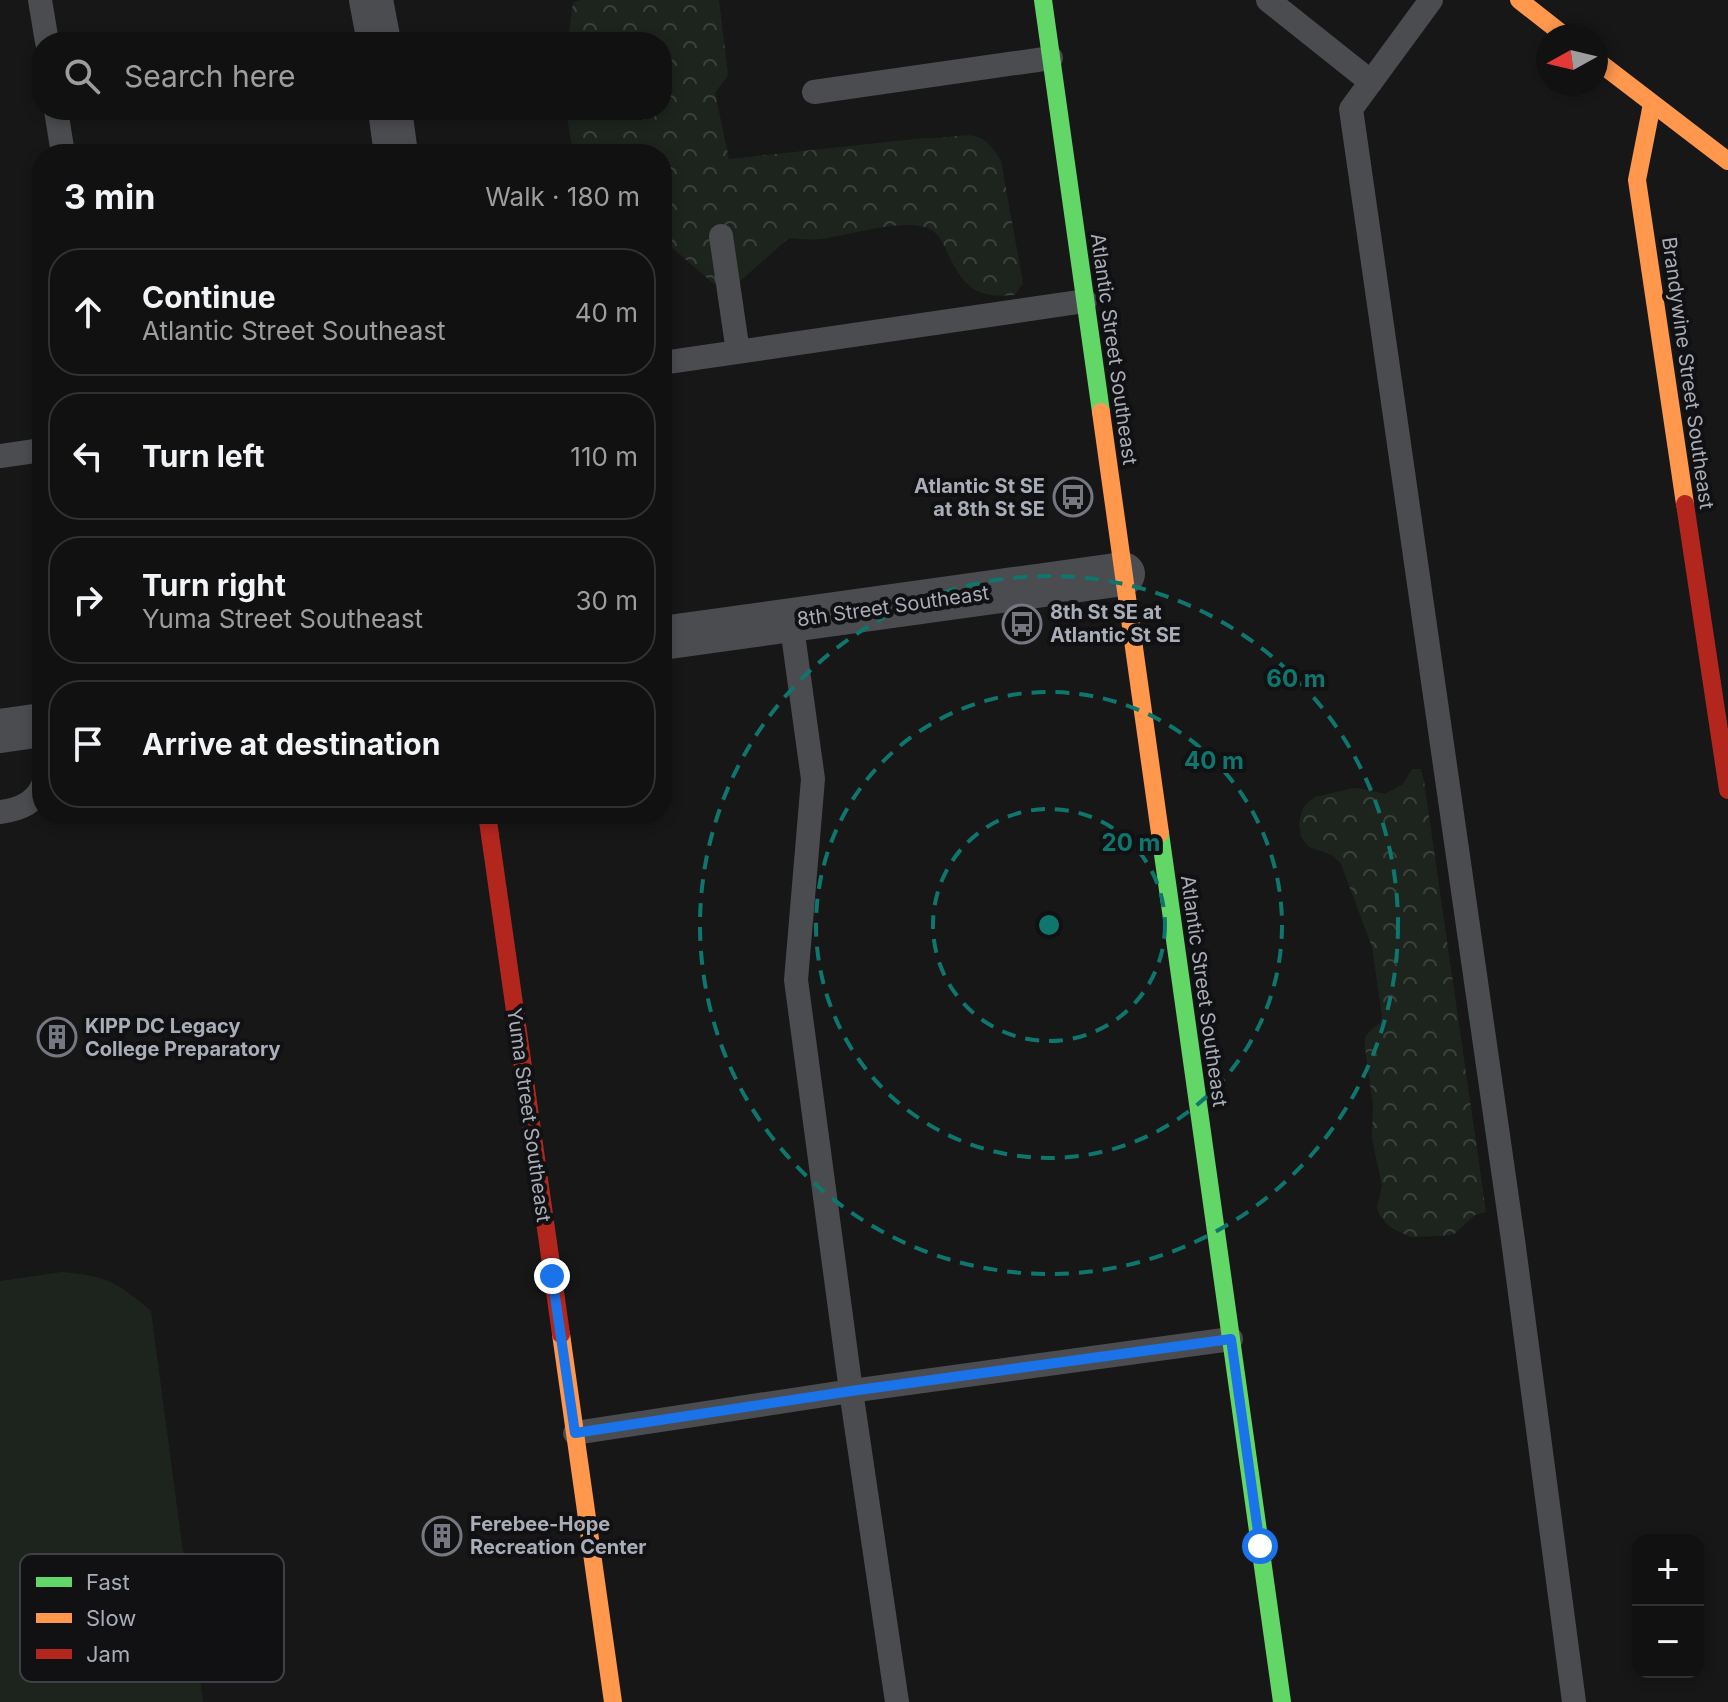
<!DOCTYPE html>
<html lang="en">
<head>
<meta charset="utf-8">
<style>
	body { margin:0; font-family:Inter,sans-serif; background:#1e1f1f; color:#f1f3f6 }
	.controls { position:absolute; right:24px; bottom:24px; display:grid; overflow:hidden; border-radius:16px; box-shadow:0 4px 12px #0003 }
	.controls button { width:72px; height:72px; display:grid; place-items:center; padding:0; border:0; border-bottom:2px solid #303131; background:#111; color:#f1f3f6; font:40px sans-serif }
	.compass { position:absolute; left:1536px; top:24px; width:72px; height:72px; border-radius:50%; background:#111; box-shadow:0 4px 12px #0003; rotate:262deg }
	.stop { position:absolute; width:24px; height:24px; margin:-18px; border:6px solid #1a73e8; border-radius:50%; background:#fff }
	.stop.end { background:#1a73e8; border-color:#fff; box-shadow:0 2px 8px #0008 }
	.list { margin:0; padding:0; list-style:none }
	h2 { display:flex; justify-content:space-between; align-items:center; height:104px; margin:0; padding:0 32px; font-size:34px }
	h2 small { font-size:26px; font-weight:400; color:#9c9d9f }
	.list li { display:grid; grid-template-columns:52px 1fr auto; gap:24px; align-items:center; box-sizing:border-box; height:128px; margin:0 16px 16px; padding:0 16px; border:2px solid #303131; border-radius:32px }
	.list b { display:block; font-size:30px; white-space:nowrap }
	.list p { margin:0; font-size:26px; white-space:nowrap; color:#9c9d9f }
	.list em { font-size:26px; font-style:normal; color:#9c9d9f }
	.icon { flex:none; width:44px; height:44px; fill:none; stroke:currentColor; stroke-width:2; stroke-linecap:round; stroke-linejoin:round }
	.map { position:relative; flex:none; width:1728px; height:1702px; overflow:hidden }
	.search { position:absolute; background:#111; box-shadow:0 4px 12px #0003; left:32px; top:32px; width:640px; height:88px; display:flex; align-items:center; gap:20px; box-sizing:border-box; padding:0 28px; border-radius:32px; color:#9c9d9f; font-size:30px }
	.panel { position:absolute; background:#111; box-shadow:0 4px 12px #0003; left:32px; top:144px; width:640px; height:680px; border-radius:32px }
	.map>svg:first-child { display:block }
	.forest { fill:url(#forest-crowns) }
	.garden { fill:#1d241e }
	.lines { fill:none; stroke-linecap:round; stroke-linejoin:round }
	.lane { stroke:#4b4c50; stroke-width:24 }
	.street { stroke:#4b4c50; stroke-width:44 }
	.fast { stroke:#63d668; stroke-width:18 }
	.slow { stroke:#ff974d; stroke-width:18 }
	.jam { stroke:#b3261e; stroke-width:18 }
	.route { stroke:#1a73e8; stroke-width:10 }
	.ring { fill:none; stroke:#0f766e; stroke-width:4; stroke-dasharray:14 10 }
	.labels { text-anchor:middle; stroke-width:8; stroke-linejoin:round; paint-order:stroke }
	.street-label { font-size:20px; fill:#a8adb8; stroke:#111113 }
	.poi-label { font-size:20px; font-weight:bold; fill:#a8adb8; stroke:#111113; text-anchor:start }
	.key { fill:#111113; stroke:#3e4045; stroke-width:2 }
	.key-label { font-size:22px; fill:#a8adb8 }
	.centre { fill:#0f766e; stroke:#111113; stroke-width:4 }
	.ring-label { font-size:24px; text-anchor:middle; font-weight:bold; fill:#0f766e; stroke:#111113; stroke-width:8; stroke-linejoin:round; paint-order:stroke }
</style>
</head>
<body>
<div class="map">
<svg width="1728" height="1702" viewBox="0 0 1728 1702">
	<defs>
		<pattern id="forest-crowns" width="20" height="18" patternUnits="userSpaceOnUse" patternTransform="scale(2)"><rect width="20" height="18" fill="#1d241e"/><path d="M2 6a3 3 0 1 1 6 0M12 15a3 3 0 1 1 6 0" fill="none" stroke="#3b413d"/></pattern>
	</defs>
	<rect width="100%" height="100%" fill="#171717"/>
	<path class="forest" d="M581,0H719L728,75L715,93L729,159L924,138C961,140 979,121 1001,161L1023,283L1015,295C976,299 964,287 948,254C944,244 939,234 930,229C906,217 848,236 820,239C809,240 800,239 789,238L731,289L714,284L662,239V154H577L572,148L566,110H662V42H568L573,2Z
		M1412,769H1421L1424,781L1486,1212L1475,1215L1454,1234L1442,1236L1410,1237L1390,1227L1380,1216L1377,1207L1382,1186L1372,1138L1373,1105L1365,1048V1037L1372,1029L1380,1023L1382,1016L1372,947L1341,864L1332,855L1309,847L1301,837L1299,824L1302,810L1308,802L1315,797L1349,789L1358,788L1385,794L1403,784Z"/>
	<path class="garden" d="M62,1272C107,1276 117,1282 151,1311L203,1702H0V1281Z"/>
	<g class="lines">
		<path class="lane" d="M40,0L47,42
			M1268,0L1371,82
			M1431,0L1351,109L1513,1240L1574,1702
			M814,92L1051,58
			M56,110L63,154
			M721,236L738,352
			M662,363L1085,301
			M0,456L42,450
			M791,620L813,779L796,980L851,1391L897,1702
			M0,812C18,810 34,804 42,787
			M575,1433L851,1391L1231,1339"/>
		<path class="street" d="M371,0L379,42
			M390,110L396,154
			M662,638L1123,574
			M0,731L42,725"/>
		<path class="fast" d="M1043,0L1101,412
			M1160,833L1282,1702"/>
		<path class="slow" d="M1519,0L1565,36
			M1596,60L1728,161
			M1652,104L1637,180L1685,504
			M1101,412L1160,833
			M561,1334L613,1702"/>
		<path class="jam" d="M1685,504L1728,790
			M487,814L561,1334"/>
	</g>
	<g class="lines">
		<path class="route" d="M552,1276L575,1433L851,1391L1231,1339L1260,1546"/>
	</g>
	<g class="ring">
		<circle cx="1049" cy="925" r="116"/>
		<circle cx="1049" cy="925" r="233"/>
		<circle cx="1049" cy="925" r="349"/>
	</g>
	<defs>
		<g id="bus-ring" transform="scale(2)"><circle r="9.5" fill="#111113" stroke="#757880" stroke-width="1.5"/><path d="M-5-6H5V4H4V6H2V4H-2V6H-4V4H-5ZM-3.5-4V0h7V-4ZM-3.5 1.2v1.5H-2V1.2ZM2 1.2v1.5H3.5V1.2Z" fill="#757880"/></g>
		<g id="building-ring" transform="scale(2)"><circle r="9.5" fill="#111113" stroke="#757880" stroke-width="1.5"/><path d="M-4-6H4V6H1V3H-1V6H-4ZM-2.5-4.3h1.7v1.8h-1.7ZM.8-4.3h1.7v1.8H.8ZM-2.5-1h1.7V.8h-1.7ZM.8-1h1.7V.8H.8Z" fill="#757880"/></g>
	</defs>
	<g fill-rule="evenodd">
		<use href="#bus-ring" x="1073" y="497"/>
		<use href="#bus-ring" x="1022" y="624"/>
		<use href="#building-ring" x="57" y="1037"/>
		<use href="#building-ring" x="442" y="1536"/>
	</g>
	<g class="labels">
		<g class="street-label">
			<text transform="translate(1114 349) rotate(82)" y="7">Atlantic Street Southeast</text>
			<text transform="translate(1688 373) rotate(82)" y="7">Brandywine Street Southeast</text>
			<text transform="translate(893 606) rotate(-8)" y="7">8th Street Southeast</text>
			<text transform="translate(1204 991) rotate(82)" y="7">Atlantic Street Southeast</text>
			<text transform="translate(529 1115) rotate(82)" y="7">Yuma Street Southeast</text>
		</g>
		<g class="poi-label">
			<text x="1045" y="493" text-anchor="end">Atlantic St SE<tspan x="1045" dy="23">at 8th St SE</tspan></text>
			<text x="1050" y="619">8th St SE at<tspan x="1050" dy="23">Atlantic St SE</tspan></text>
			<text x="85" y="1033">KIPP DC Legacy<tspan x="85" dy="23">College Preparatory</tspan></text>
			<text x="470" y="1531">Ferebee-Hope<tspan x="470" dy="23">Recreation Center</tspan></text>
		</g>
	</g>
	<rect x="20" y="1554" width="264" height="128" rx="12" class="key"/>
	<rect x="36" y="1577" width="36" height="10" fill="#63d668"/>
	<rect x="36" y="1613" width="36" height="10" fill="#ff974d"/>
	<rect x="36" y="1649" width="36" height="10" fill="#b3261e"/>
	<g class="key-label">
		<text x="86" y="1590">Fast</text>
		<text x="86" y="1626">Slow</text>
		<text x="86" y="1662">Jam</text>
	</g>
	<circle cx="1049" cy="925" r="12" class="centre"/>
	<g class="ring-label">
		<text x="1296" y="687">60 m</text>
		<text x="1214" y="769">40 m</text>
		<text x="1131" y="851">20 m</text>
	</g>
</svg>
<div class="controls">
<button>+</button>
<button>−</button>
</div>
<svg class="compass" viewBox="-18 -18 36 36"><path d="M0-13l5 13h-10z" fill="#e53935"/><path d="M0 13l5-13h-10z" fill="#9c9d9f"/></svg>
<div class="stop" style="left:1260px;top:1546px"></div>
<div class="stop end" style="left:552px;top:1276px"></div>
<div class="search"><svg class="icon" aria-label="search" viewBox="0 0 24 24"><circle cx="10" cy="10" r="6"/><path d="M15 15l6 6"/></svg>Search here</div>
<section class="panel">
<h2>3 min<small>Walk · 180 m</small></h2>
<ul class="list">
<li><svg class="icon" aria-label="ahead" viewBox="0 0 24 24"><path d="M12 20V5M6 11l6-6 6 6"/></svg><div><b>Continue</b><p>Atlantic Street Southeast</p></div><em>40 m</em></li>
<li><svg class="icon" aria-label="left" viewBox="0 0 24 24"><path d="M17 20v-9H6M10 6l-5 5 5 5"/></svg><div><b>Turn left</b></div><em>110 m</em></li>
<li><svg class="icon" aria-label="right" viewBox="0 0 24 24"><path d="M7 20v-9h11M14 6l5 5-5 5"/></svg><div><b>Turn right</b><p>Yuma Street Southeast</p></div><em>30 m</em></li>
<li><svg class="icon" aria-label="arrive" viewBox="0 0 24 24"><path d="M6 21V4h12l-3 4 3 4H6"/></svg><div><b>Arrive at destination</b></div></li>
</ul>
</section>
</div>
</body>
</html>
